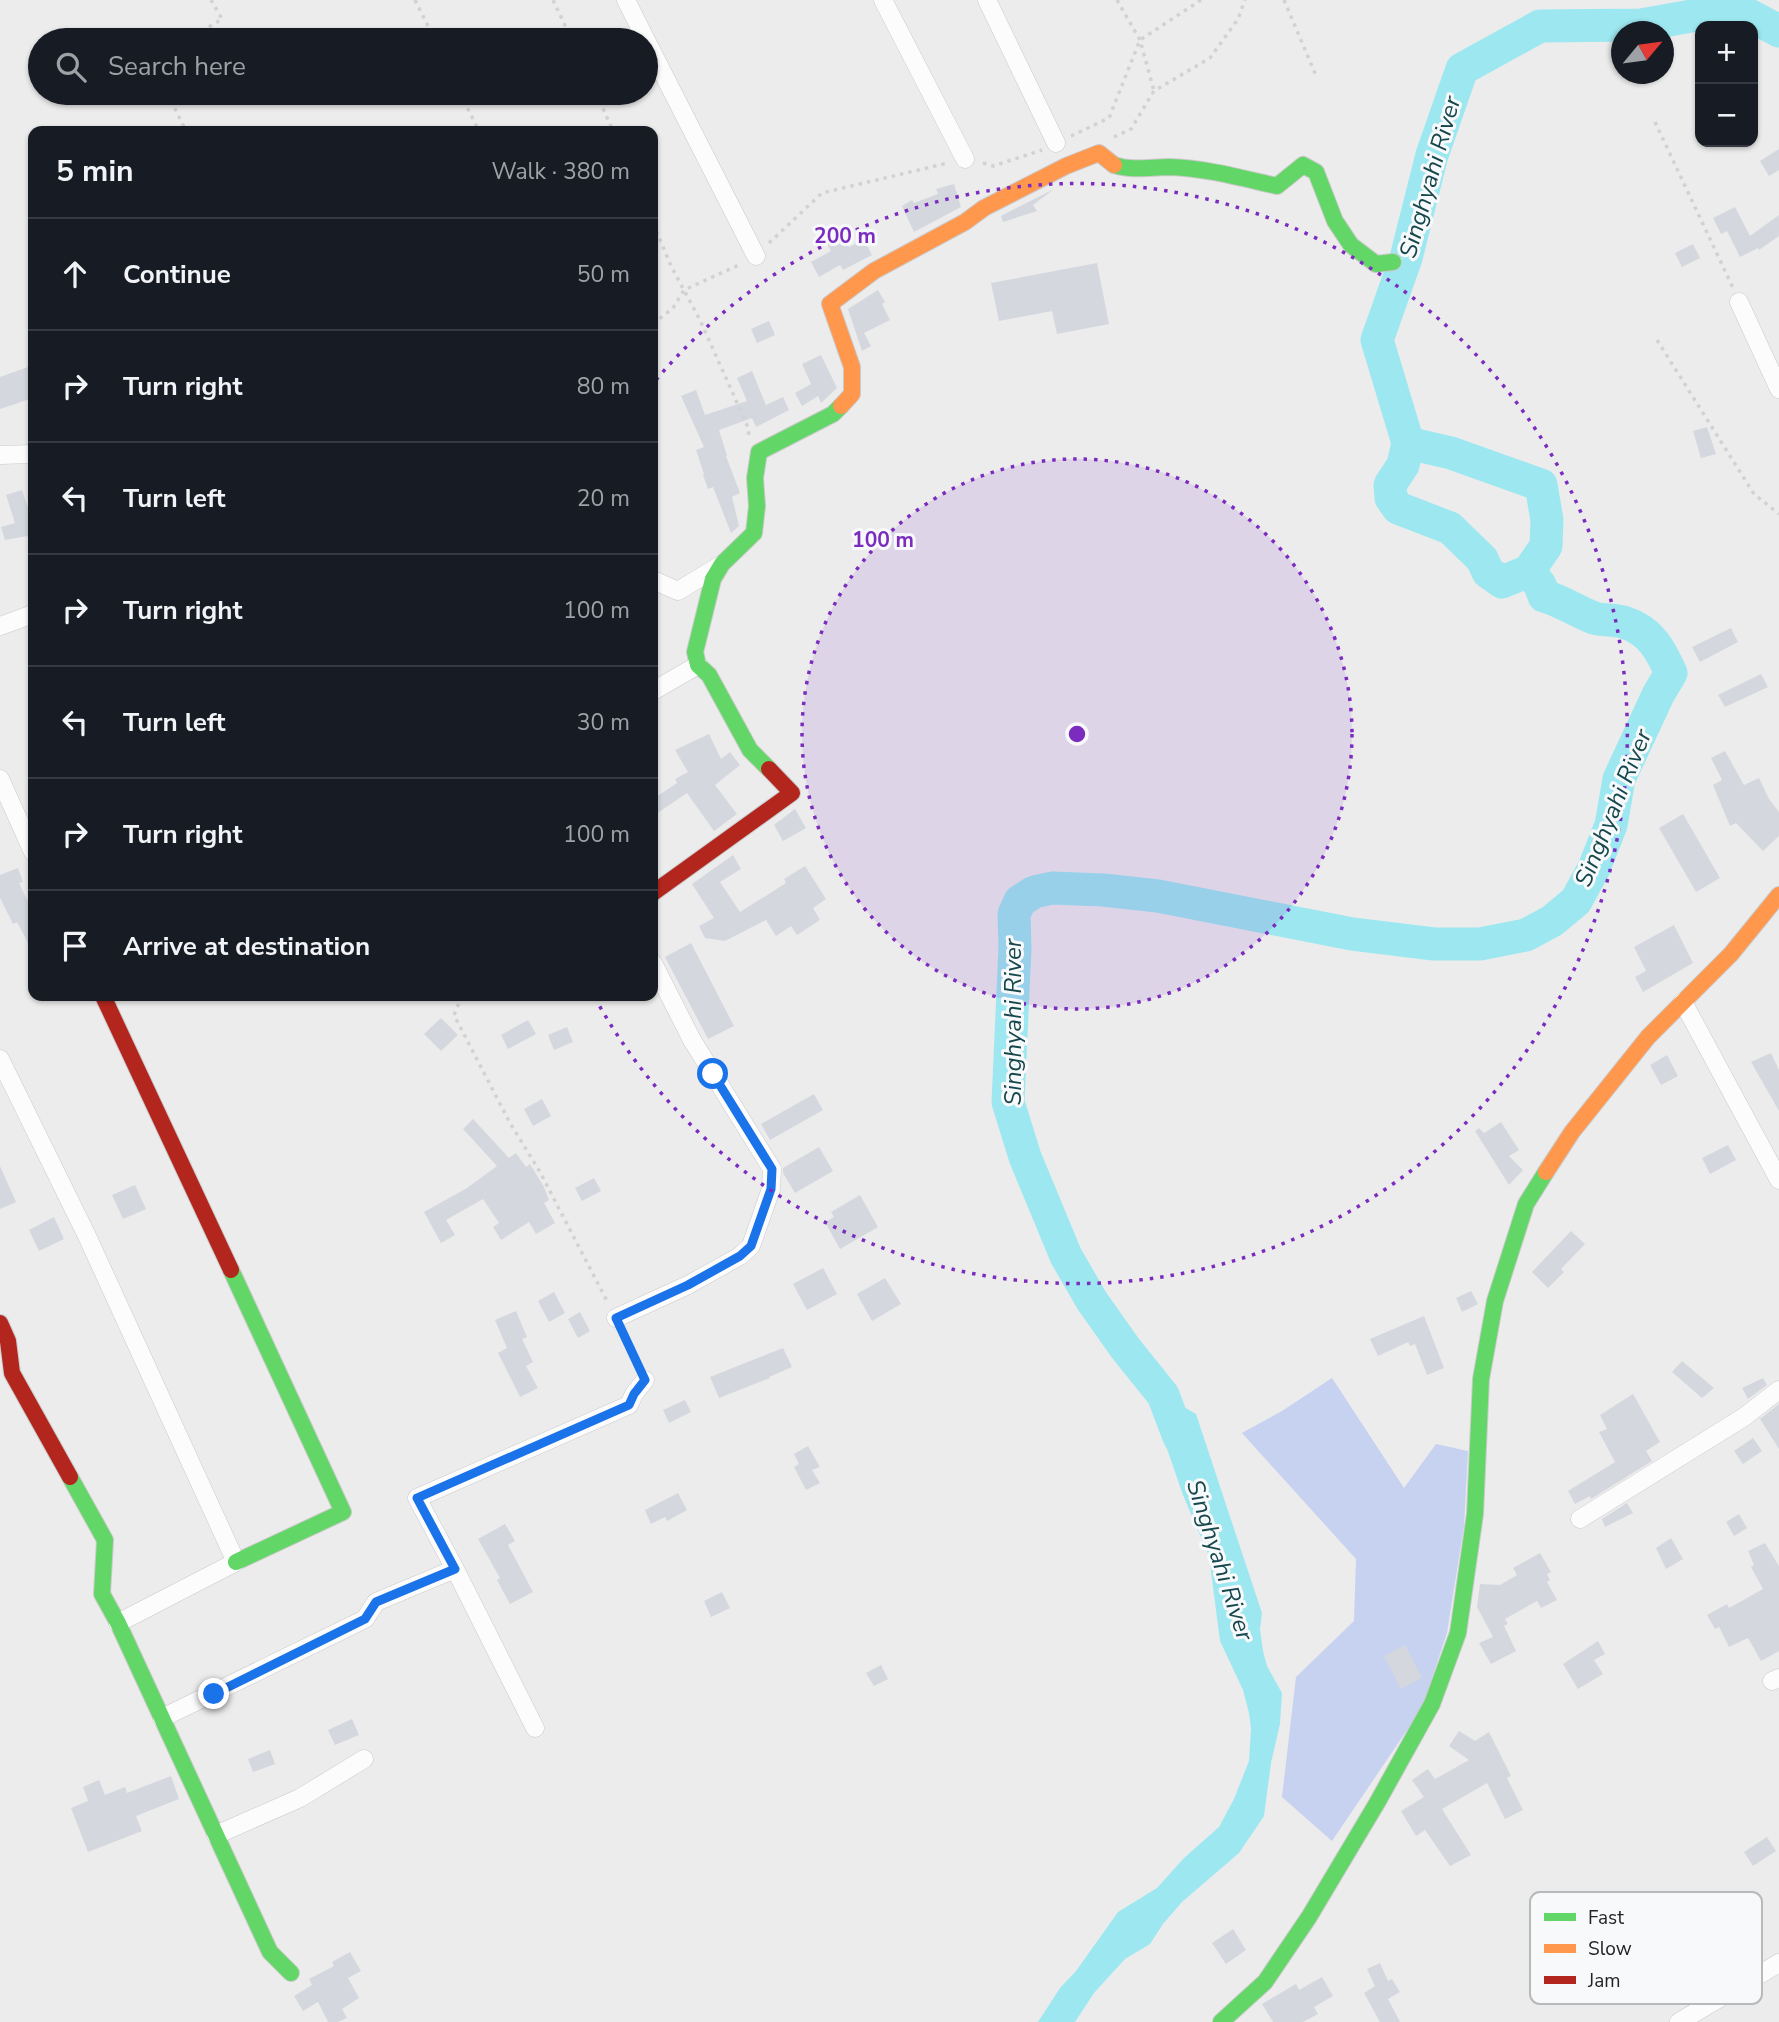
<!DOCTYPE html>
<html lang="en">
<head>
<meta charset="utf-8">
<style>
	body { margin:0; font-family:"Nunito Sans",sans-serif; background:#242831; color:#f1f3f6 }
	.controls { position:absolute; right:21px; top:21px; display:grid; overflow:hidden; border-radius:14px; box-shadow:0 2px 5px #0004 }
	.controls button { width:63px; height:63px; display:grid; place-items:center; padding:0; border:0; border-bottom:2px solid #363941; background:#171b24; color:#f1f3f6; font:35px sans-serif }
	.compass { position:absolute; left:1611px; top:21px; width:63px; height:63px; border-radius:50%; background:#171b24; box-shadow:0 2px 5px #0004; rotate:61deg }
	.stop { position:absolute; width:21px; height:21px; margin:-16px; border:5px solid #1a73e8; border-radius:50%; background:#fff }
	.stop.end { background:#1a73e8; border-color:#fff; box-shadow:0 2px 7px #0008 }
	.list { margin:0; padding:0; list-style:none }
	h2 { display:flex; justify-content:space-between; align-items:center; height:91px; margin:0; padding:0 28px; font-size:30px }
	h2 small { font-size:23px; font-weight:400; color:#9ea1a6 }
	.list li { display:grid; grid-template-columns:46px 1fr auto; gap:21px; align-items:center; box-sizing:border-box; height:112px; padding:0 28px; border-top:2px solid #363941 }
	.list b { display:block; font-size:26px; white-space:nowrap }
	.list em { font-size:23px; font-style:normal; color:#9ea1a6 }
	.icon { flex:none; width:38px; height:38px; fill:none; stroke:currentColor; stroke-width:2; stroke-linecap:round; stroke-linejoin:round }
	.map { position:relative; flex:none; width:1779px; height:2022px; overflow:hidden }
	.search { position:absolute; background:#171b24; box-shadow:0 2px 5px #0004; left:28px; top:28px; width:630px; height:77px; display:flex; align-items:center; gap:18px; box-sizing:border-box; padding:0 24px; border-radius:38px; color:#9ea1a6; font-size:26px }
	.panel { position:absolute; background:#171b24; box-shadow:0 2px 5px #0004; left:28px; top:126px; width:630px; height:875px; border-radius:14px }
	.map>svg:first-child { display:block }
	.green { fill:#c7d1f0 }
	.water { fill:#9de8f0 }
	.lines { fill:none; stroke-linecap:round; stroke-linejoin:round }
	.river { stroke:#9de8f0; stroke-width:33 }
	.building { fill:#d4d7de }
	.street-casing { stroke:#cacacb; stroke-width:19 }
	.fast-casing { stroke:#cacacb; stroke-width:18 }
	.slow-casing { stroke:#cacacb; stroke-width:18 }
	.jam-casing { stroke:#cacacb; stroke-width:18 }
	.path { stroke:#d2d2d3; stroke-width:3.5; stroke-dasharray:3.5 5; stroke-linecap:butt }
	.street { stroke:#fcfcfc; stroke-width:18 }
	.fast { stroke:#63d668; stroke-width:16 }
	.slow { stroke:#ff974d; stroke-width:16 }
	.jam { stroke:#b3261e; stroke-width:16 }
	.route { stroke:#1a73e8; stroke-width:9 }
	.ring { fill:none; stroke:#7b2cbf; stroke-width:3.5; stroke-dasharray:3.5 7 }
	.labels { text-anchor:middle; stroke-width:6; stroke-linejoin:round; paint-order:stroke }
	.water-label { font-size:24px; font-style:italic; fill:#16474c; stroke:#f8f9fb }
	.key { fill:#f8f9fb; stroke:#b8b9ba; stroke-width:2 }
	.key-label { font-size:19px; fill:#222323 }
	.centre { fill:#7b2cbf; stroke:#f8f9fb; stroke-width:3.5 }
	.ring-label { font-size:21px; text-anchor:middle; font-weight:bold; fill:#7b2cbf; stroke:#f8f9fb; stroke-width:6; stroke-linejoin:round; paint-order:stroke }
</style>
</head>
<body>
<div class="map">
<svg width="1779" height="2022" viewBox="0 0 1779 2022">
	<rect width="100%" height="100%" fill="#ececed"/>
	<path class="green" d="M1332,1378L1404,1488L1436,1444L1468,1451L1464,1526L1447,1633L1422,1708L1332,1841L1282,1797L1296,1677L1354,1621L1356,1559L1242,1433L1282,1411Z"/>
	<path class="water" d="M1163,1395L1196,1414L1262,1613L1260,1629L1263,1651L1267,1666L1282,1693L1280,1724L1271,1763L1264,1816L1239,1853L1182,1902L1163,1924L1150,1944L1125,1959L1094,1993L1075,2022H1038L1060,1988L1076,1971L1118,1912L1157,1888L1184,1858L1219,1827L1234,1799L1249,1761L1251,1729L1249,1713L1243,1690L1220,1641L1209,1556L1183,1495L1158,1423Z"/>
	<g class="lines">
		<path class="river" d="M1408,443L1403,465L1390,485L1391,498L1398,508L1450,528L1482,559L1488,572L1502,582L1529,571
			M1179,1437L1163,1395L1126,1349L1092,1301L1066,1256L1025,1157L1008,1102L1015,948L1014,914L1020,901L1034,892L1052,888L1103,890L1158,896L1352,934L1434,944H1480L1526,935L1552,921L1576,901L1594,868L1611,825L1619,779L1658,695L1671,673C1661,651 1651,631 1626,623C1615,619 1604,621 1594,618C1576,611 1562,601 1544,596L1540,585L1529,571L1546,546L1547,520L1541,485L1451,453L1408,443L1377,340L1406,258L1432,155L1462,69L1540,26L1641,25L1736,8L1779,31"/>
	</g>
	<path class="building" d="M1779,149V170L1769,176L1760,161Z
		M954,184L961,207L914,232L902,206L912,200L914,203L938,194L936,189Z
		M1054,189L1033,205L1037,211L1003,222L1001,216Z
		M1735,207L1750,236L1779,215V236L1759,250L1758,248L1740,257L1727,231L1721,234L1713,218Z
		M843,234L849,247L864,240L872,255L843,270L840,265L819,277L811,262L831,251L826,242Z
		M1693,244L1700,258L1682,267L1675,253Z
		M1097,263L1109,324L1057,334L1052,311L999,321L991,283Z
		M878,290L885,302L882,304L890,320L864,333L871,346L862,351L848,309Z
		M769,321L775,335L757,343L751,329Z
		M821,355L837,388L821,403L818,396L802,406L795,393L811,384L802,364Z
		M28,367L33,382V398L0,409V377Z
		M752,371L766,405L783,397L789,410L756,427L752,418L719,430L727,456H726L740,493L732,497L739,526L731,533L713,487L708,489L703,475L704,474L696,450L704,447L681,396L696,390L705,415L747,401L737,378Z
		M1707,427L1716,454L1701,458L1693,431Z
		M22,490L31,517L33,516V535L5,540L1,527L15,523L6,495Z
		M1731,628L1738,642L1700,662L1692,647Z
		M1761,674L1768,687L1725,707L1718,695Z
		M709,734L721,759L730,752L740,765L715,785L737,814L714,831L687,793L653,816V799L677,783L675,779L688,772L675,750Z
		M1725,751L1744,785L1759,778L1769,799L1779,812V836L1763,851L1736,823L1730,826L1713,785L1722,780L1711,758Z
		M795,809L806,828L783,841L774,825Z
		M1683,814L1720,878L1696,892L1659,828Z
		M733,855L741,869L720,882L740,912L786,883L784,879L805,866L826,899L813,908L820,920L797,935L791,926L776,936L766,920L725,941L705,938L699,926L714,918L692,884Z
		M18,868L23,882L19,883L33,912V952L17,922L13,924L0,898V875Z
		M1674,925L1693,963L1643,992L1635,977L1646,971L1634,947Z
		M691,943L734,1026L708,1039L665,957Z
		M441,1018L458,1035L441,1051L424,1034Z
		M528,1020L536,1034L508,1049L501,1035Z
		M567,1027L573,1042L554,1050L548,1035Z
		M1771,1053L1779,1070V1111L1751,1062Z
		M1667,1055L1678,1076L1661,1085L1650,1065Z
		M814,1094L823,1110L770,1140L761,1124Z
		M542,1099L551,1116L533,1126L524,1109Z
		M473,1119L509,1158L516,1153L526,1167L530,1164L544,1187L549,1200L544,1203L555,1223L536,1234L529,1222L501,1240L493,1227L499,1223L483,1199L446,1220L455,1235L441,1243L424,1212L467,1188L497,1166L463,1129Z
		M1501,1122L1519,1150L1509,1156L1523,1170L1509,1185L1475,1131L1479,1128L1484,1133Z
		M1728,1145L1736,1160L1710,1174L1702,1158Z
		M819,1147L833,1171L795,1193L783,1173V1168Z
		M0,1166L16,1202L0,1209Z
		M594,1178L601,1191L582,1201L575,1188Z
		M135,1185L146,1209L123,1219L112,1195Z
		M860,1195L878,1227L840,1249L825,1222L834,1217L831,1212Z
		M54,1217L64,1239L39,1251L29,1230Z
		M1571,1231L1585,1244L1561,1269L1564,1272L1548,1288L1532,1272Z
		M823,1268L837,1294L807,1310L793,1284Z
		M885,1278L901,1304L872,1321L857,1294Z
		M1471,1291L1478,1304L1462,1312L1456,1298Z
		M554,1292L565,1313L549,1322L538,1301Z
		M516,1311L527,1337L522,1339L533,1362L526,1366L538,1388L520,1397L498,1353L507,1348L495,1320Z
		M580,1312L590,1331L578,1338L568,1319Z
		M1424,1316L1444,1368L1427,1375L1415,1344L1410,1346L1408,1342L1378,1356L1370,1339Z
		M783,1348L792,1367L769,1377L770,1378L719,1398L710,1377Z
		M1682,1361L1714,1388L1702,1398L1672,1372Z
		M1763,1378L1767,1385L1748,1399L1742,1388Z
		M1633,1394L1660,1442L1646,1451L1652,1461L1591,1499L1590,1496L1575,1504L1568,1491L1615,1462L1599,1432L1607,1429L1600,1415Z
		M685,1400L691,1412L669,1423L663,1410Z
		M1779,1404V1449L1760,1419Z
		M1753,1438L1762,1451L1743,1464L1734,1451Z
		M808,1446L820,1467L812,1470L820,1483L806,1490L794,1467L799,1464L794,1454Z
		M678,1493L687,1510L667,1521L665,1517L651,1524L645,1510Z
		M1627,1503L1633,1513L1605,1527L1602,1519Z
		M1739,1514L1747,1528L1734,1536L1726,1522Z
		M505,1524L515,1541L508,1545L533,1592L510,1604L497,1580L500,1578L478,1539Z
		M1671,1538L1683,1559L1666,1569L1656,1548Z
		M1765,1543L1779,1566V1651L1761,1661L1748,1638L1729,1647L1719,1627L1715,1629L1707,1615L1727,1604L1729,1608L1763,1589L1751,1567L1754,1565L1748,1551Z
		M1540,1553L1551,1572L1547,1574L1550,1580L1547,1582L1557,1600L1541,1608L1537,1601L1505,1619L1508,1624L1504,1626L1516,1651L1491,1664L1479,1643L1493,1637L1477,1607L1480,1584L1500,1585L1517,1575L1513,1568Z
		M722,1592L730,1608L711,1617L704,1601Z
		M1598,1641L1605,1654L1594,1660L1603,1674L1578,1689L1563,1664Z
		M1405,1645L1422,1678L1401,1689L1384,1656Z
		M881,1665L888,1679L874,1686L866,1673Z
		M352,1719L359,1735L335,1745L328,1730Z
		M1459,1731L1475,1741L1489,1732L1511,1776L1507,1778L1523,1810L1505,1819L1487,1783L1442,1809L1471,1855L1450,1866L1425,1830L1416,1836L1401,1811L1424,1797L1412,1780L1428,1769L1435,1779L1469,1760L1449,1746Z
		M270,1750L275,1764L253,1772L248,1759Z
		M171,1776L179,1799L136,1816L142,1831L88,1852L71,1808L88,1801L83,1787L99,1780L105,1795L125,1787L127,1793Z
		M1767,1837L1776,1851L1753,1866L1744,1852Z
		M1233,1929L1246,1950L1226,1964L1212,1943Z
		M350,1952L361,1971L348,1978L359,1998L342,2009L347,2018L338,2022H328L318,2002L303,2011L294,1996L312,1985L309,1979L334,1966L332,1962Z
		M1380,1963L1388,1981L1392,1979L1400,1992L1388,1999L1400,2022H1380L1364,1993L1375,1986L1367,1969Z
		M1322,1977L1333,1996L1314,2007L1318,2014L1303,2022H1273L1262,2004L1296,1984L1299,1990Z"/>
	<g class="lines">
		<g class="street-casing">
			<path id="street" d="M626,0L646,40
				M883,0L965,159
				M987,0L1056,143
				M646,40L756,256
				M1739,302L1779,389
				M0,455L33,454
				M653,580L678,591L719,566
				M0,626L33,614
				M653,691L698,665
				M0,779L33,852
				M1683,1002L1779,1180
				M0,1059L87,1236L236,1562L118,1623
				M616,1318L688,1285L740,1256L751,1246L771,1189L772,1169L692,1040L653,963
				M1580,1519L1744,1417L1779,1390
				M455,1569L535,1728
				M1772,1681L1779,1678
				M162,1718L365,1619L376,1602L455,1569L417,1498L629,1405L634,1394L645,1380
				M216,1835L300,1798L364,1759
				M1679,2022L1779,1963"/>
		</g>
		<g class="fast-casing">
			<path id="fast" d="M1114,165C1132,171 1150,167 1169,167C1205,168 1241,178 1277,186L1303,165L1316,172L1335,221L1351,245L1376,264L1393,262
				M769,769L750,750L709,675L698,665L695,652L713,579L722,564L754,533L757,506L755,478L759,452L833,414L841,406
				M231,1270L343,1512L236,1562
				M70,1477L105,1540L102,1594L118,1623L270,1952L291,1973
				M1221,2022L1265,1982L1309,1917L1377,1803L1432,1704L1458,1633L1475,1514L1481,1379L1495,1301L1526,1204L1546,1172"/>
		</g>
		<g class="slow-casing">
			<path id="slow" d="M841,406L852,394V367L830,304L874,271L965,222L984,208L1066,166L1099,153L1114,165
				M1546,1172L1572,1132L1648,1037L1731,954L1779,895"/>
		</g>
		<g class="jam-casing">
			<path id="jam" d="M653,893L792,793L769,769
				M103,996L231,1270
				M0,1323L8,1341L12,1373L70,1477"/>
		</g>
		<path class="path" d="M415,0L435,40
			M553,0L572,40
			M1117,0L1140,40L1154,91
			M1284,0L1317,78
			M187,40L222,19L211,0
			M167,93L186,131
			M460,93L479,131
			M596,93L613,131
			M1655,122L1733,288
			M1071,136L1109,118L1140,40L1201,0
			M1114,137L1131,129L1154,91L1210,58L1238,19L1245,0
			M983,163L993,166L1042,150
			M653,223L671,266L700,320L747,425L749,435
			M769,243L822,193L948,163
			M653,324L673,308L684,290L741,264
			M1657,340L1754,494L1779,514
			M460,996L461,998L454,1015L510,1123L540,1172L608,1303
			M622,1332L638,1366"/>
		<use href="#street" class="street"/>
		<use href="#fast" class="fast"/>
		<use href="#slow" class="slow"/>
		<use href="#jam" class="jam"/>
	</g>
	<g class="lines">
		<path class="route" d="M214,1694L365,1619L376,1602L455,1569L417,1498L629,1405L634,1394L645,1380L616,1318L688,1285L740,1256L751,1246L771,1189L772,1169L713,1074"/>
	</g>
	<circle cx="1077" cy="734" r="275" fill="#7b2cbf" fill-opacity=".12"/>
	<g class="ring">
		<circle cx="1077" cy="734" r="275"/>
		<path d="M656 380A550 550 0 1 1 594 996"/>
	</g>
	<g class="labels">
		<g class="water-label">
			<text transform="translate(1430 177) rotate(-74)" y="8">Singhyahi River</text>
			<text transform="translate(1613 808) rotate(-68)" y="8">Singhyahi River</text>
			<text transform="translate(1013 1022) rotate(-90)" y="8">Singhyahi River</text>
			<text transform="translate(1220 1560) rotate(72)" y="8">Singhyahi River</text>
		</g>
	</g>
	<rect x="1530" y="1892" width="232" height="112" rx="10" class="key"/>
	<rect x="1544" y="1913" width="32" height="8" fill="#63d668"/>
	<rect x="1544" y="1944" width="32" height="9" fill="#ff974d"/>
	<rect x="1544" y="1976" width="32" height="8" fill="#b3261e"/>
	<g class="key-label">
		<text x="1588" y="1924">Fast</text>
		<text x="1588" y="1955">Slow</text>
		<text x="1588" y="1987">Jam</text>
	</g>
	<circle cx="1077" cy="734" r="10" class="centre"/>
	<g class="ring-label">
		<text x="845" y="243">200 m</text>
		<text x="883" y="547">100 m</text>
	</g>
</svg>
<div class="controls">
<button>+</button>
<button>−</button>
</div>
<svg class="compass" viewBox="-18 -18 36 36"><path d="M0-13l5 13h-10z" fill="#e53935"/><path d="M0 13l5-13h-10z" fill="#9ea1a6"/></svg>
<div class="stop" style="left:713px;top:1074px"></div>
<div class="stop end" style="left:214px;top:1694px"></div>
<div class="search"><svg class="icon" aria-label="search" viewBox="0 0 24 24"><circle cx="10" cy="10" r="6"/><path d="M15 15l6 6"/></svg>Search here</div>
<section class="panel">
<h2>5 min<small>Walk · 380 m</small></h2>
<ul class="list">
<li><svg class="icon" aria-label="ahead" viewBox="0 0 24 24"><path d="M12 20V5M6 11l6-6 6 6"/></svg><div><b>Continue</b></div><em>50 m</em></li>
<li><svg class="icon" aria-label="right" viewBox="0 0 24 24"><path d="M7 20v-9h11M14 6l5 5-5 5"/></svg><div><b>Turn right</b></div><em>80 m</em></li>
<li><svg class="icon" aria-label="left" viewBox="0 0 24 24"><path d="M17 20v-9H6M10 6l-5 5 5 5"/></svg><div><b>Turn left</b></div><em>20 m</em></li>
<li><svg class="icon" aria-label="right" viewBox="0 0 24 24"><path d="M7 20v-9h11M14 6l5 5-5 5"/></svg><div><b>Turn right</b></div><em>100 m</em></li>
<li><svg class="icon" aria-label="left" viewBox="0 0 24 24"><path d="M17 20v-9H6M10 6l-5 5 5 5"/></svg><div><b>Turn left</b></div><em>30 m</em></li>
<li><svg class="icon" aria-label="right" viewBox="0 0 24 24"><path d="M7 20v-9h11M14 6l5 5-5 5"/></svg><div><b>Turn right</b></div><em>100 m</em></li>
<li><svg class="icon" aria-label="arrive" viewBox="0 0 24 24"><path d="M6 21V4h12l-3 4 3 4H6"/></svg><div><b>Arrive at destination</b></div></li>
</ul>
</section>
</div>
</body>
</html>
